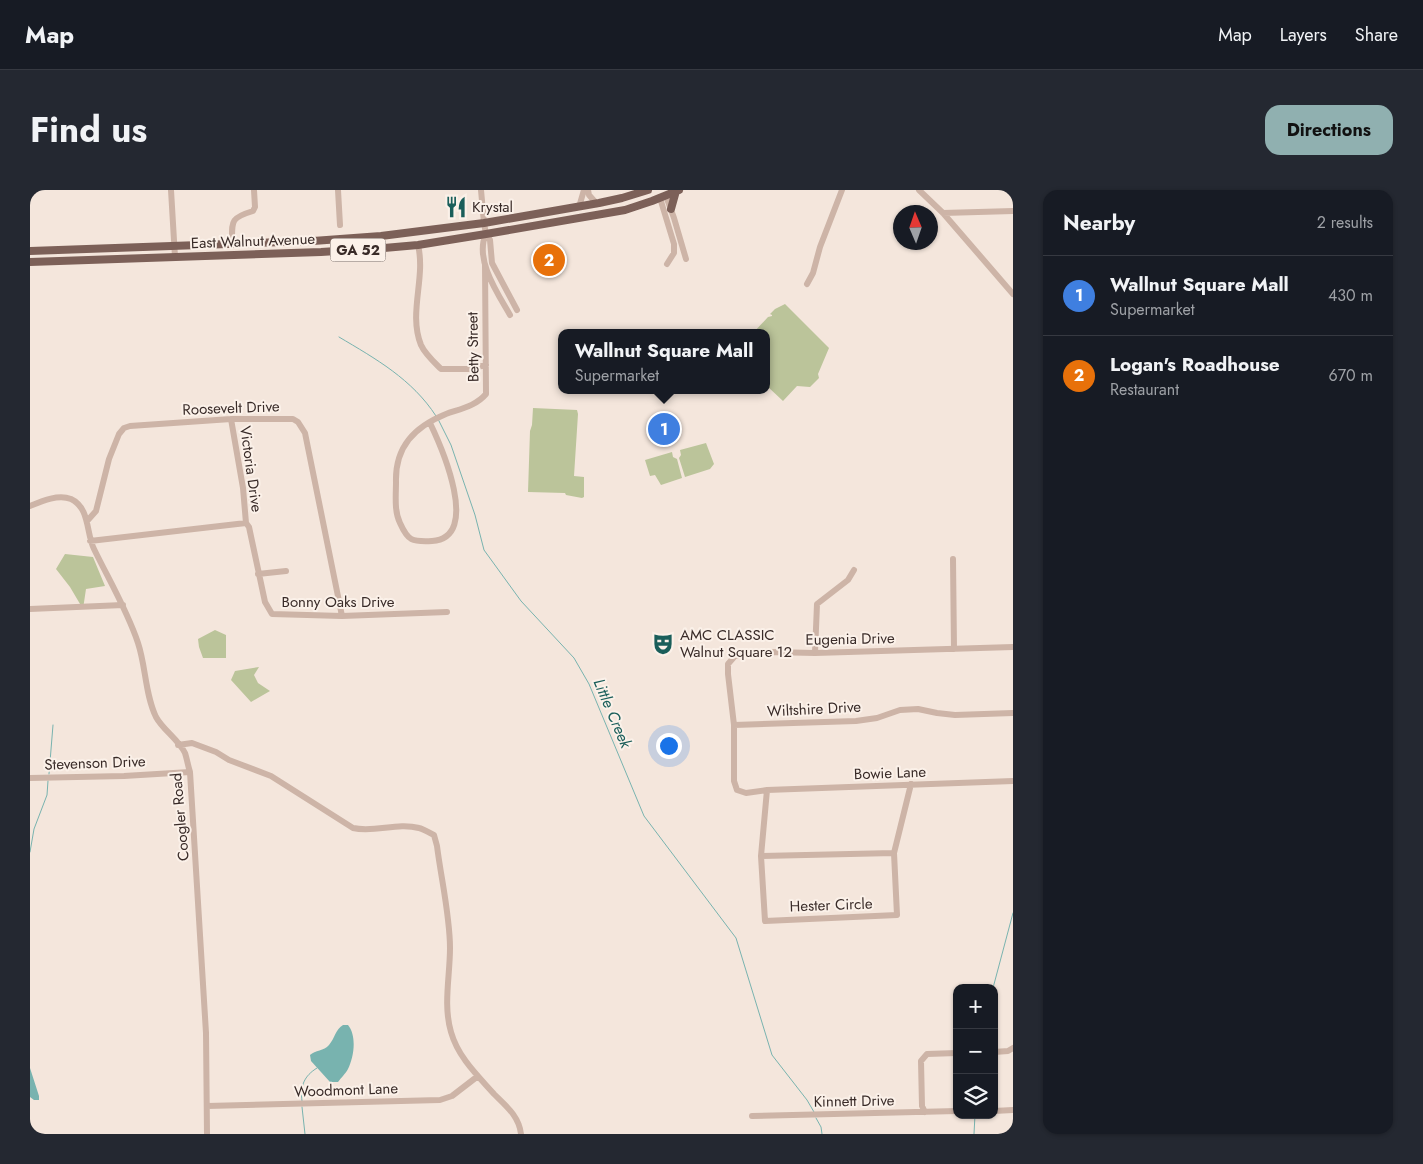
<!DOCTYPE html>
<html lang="en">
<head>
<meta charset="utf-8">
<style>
	body { margin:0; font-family:Jost,sans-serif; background:#242831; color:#f1f3f6 }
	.controls { position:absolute; right:15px; bottom:15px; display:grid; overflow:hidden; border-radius:10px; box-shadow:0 1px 4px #0004 }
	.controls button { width:45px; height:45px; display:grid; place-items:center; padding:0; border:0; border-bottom:1px solid #363941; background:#171b24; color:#f1f3f6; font:25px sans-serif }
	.compass { position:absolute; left:863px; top:15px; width:45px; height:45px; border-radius:50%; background:#171b24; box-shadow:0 1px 4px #0004; rotate:358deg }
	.you { position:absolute; left:638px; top:555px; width:18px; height:18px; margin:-12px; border:4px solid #fff; border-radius:50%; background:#1a73e8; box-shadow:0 0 0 8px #1a73e833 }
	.badge { display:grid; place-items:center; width:32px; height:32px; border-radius:50%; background:#90b0b0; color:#fff; font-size:16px; font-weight:700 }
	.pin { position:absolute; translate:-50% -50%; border:2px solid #fff; box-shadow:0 1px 5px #0006 }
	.popup { position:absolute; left:528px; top:139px; width:212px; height:65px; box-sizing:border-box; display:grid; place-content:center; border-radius:10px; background:#171b24; filter:drop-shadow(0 1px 4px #0005); font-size:16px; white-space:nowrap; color:#9ea1a6 }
	.popup b { font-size:19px; color:#f1f3f6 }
	.popup::after { content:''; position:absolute; left:50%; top:100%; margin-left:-10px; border:10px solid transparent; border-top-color:#171b24 }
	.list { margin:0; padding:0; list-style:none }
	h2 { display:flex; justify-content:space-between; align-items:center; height:65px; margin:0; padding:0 20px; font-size:21px }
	h2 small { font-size:16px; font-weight:400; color:#9ea1a6 }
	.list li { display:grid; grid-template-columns:32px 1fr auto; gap:15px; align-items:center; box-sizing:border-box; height:80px; padding:0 20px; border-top:1px solid #363941 }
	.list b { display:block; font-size:19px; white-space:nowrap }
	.list p { margin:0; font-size:16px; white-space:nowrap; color:#9ea1a6 }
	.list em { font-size:16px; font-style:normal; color:#9ea1a6 }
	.icon { flex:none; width:28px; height:28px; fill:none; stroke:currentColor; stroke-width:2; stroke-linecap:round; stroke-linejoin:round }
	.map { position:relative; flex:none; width:983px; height:944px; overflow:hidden; border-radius:15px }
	header { display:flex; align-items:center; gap:30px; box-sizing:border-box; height:70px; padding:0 25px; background:#171b24; border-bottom:1px solid #363941 }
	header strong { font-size:24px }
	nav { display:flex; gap:28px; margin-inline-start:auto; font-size:18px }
	.intro { display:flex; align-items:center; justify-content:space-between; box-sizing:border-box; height:120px; padding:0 30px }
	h1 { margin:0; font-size:35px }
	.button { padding:12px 22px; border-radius:15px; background:#90b0b0; color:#111; font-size:18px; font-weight:700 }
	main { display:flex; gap:30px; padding:0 30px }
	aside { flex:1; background:#171b24; border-radius:15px; box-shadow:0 1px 4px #0004 }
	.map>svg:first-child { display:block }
	.green { fill:#bbc49a }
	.water { fill:#78b3af }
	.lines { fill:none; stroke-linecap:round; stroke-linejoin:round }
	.stream { stroke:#78b3af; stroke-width:1 }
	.minor { stroke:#cdb4a7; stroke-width:6 }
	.major { stroke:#7c6058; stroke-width:8 }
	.labels { text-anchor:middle; stroke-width:4; stroke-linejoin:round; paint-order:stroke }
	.shield { fill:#fbf1e9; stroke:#736662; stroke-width:1 }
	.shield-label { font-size:14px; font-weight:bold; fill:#392b28 }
	.poi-label { font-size:15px; fill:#392b28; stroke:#fbf1e9; text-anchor:start }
	.street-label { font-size:15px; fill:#392b28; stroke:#fbf1e9 }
	.water-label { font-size:16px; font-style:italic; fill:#1a5e5a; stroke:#fbf1e9 }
</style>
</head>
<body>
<header>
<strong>Map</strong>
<nav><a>Map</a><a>Layers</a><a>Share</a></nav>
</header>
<div class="intro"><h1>Find us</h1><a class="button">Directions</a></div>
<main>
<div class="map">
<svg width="983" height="944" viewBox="0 0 983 944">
	<rect width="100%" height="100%" fill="#f4e6dc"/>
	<path class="green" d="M755,114L799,158L788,184L789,188L780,197L767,196L753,211L737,196L736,143H723L738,127L742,126V125L740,124L745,119Z
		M503,218L547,220L548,224L544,286L554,287V307L552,308L536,305L535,303L498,302L500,241L502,235Z
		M676,253L684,274L680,279L655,287L649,268L651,265L650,260Z
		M642,262L643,267L647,269L652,288L631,295L625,285L620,286L615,270Z
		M35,364L63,367L75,396L56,399L53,419L40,397L26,379Z
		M185,440L196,445V468H173L169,457L168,449Z
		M229,477L224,485L228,493L240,501L221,512L201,490L205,481Z"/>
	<path class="water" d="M313,835H318C327,846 324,867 318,879C316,883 311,888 308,892H300L281,871L280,865C285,860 294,861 299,855C305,848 305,840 313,835Z
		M0,878L9,906V910H4L0,907Z"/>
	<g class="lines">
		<path class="stream" d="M309,147C346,169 382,189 406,226
			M408,229L421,255L445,325L454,360L491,411L544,468L559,494L614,626L706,748L742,865L777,910L784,922
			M19,584L23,535
			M0,662L4,639L17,605L18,591
			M963,798L983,723
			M272,911C270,896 274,886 287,878
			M272,917L275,944
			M786,928L791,937L792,944
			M944,944L945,925"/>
		<path class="minor" d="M141,0L145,67
			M308,0L310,35
			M451,0L454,33L456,44L460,50L462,73L487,120
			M558,0L559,5L567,14
			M889,0L913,23L983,104
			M983,0V1
			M636,6L644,28L656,69
			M630,8L644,54V63L637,74
			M549,17L554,0
			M913,23L983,21
			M456,44C444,69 468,104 480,125
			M202,53C202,31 200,28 223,21L225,17L224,0
			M388,55C396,88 378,123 391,155C395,164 404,172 411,179H438L456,175
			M777,94L783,83L790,57L812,0
			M201,229L213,298L216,333L219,337L235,412L242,424L312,426L417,422
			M400,233C411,256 452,348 402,351C382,352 378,351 370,333C364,321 366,305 366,292C365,257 384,237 416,224C430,219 446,216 456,204L455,75
			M0,316C12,311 28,304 41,309C60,318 56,343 64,359C79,390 97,420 108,453C116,477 115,504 126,527C133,540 148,549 155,563C157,569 158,576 160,582L176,843L177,944
			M58,330L66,321L79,269L89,244L94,238L100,236L201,229H263L268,232L275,243L312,426
			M60,351L216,333
			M923,369L924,459
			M228,384L256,381
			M0,419L93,415
			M983,457L785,463L740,462L705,466L698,474V484L704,535V591L707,600L716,603L737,600L983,591
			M785,463L787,414L818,390L824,380
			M704,535L826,531L847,528L870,520L888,519L907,523L925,525L983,523
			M148,555L162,553L186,562L199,570L241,586L323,638C345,643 367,632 389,638C394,639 399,643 404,645L407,656C411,688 420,726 420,758C420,786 413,815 421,842C428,867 447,885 464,904C476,916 489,926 491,944
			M0,588L94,586L160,582
			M737,600L731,666L735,731L867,725L864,663L881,594
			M731,666L864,663
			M964,862L978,861L983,858
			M177,916L410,910L422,906L448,886
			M964,921L983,920
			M895,922L892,916L891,871L897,864L927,863
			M722,926L927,921"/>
		<path class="major" d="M641,19L646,1
			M0,61L283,51L351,46L454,33L569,13L592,8L618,0
			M0,72L291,62L354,58L388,55L456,44L595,20L622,11L649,0"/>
	</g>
	<defs>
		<g id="restaurant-bare" transform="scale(1.725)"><path d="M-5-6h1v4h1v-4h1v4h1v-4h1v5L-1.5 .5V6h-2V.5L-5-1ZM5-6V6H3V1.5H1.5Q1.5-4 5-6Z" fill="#1a5e5a" stroke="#fbf1e9" stroke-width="2.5" paint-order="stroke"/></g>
		<g id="theatre-bare" transform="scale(1.725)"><path d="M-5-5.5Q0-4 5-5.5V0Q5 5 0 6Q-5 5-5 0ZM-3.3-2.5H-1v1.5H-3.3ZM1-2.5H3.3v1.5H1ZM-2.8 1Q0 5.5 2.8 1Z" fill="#1a5e5a" stroke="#fbf1e9" stroke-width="2.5" paint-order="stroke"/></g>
	</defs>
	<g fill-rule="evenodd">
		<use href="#restaurant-bare" x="426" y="17"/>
		<use href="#theatre-bare" x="633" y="454"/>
	</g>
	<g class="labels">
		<rect class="shield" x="300.5" y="48.5" width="55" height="23" rx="4"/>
		<g class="shield-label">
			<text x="328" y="65">GA 52</text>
		</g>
		<g class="poi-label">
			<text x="442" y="22">Krystal</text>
			<text x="650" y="450">AMC CLASSIC<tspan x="650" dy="17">Walnut Square 12</tspan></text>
		</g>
		<g class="street-label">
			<text transform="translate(223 51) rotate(-2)" y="5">East Walnut Avenue</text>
			<text transform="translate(443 157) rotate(-91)" y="5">Betty Street</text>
			<text transform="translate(201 218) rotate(-2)" y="5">Roosevelt Drive</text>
			<text transform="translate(221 279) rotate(82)" y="5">Victoria Drive</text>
			<text x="308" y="417">Bonny Oaks Drive</text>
			<text transform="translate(820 449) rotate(-1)" y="5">Eugenia Drive</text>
			<text transform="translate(784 519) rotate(-3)" y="5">Wiltshire Drive</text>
			<text transform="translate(65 573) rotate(-2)" y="5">Stevenson Drive</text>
			<text transform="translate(860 583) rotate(-2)" y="5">Bowie Lane</text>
			<text transform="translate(150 627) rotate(-95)" y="5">Coogler Road</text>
			<text transform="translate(801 715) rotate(-2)" y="5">Hester Circle</text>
			<text transform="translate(316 900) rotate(-2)" y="5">Woodmont Lane</text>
			<text transform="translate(824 911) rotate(-1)" y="5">Kinnett Drive</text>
		</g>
		<g class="water-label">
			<text transform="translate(583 523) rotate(67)" y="6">Little Creek</text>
		</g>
	</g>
</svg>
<div class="controls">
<button>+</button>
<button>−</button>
<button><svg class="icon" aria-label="layers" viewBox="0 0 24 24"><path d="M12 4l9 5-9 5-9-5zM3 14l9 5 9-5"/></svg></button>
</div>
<svg class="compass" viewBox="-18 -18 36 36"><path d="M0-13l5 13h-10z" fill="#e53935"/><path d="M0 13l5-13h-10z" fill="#9ea1a6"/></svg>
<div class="you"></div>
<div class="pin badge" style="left:634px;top:239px;background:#3f7fe0">1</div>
<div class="popup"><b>Wallnut Square Mall</b>Supermarket</div>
<div class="pin badge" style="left:519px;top:70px;background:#e8710a">2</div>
</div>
<aside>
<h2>Nearby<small>2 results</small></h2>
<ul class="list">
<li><span class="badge" style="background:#3f7fe0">1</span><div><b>Wallnut Square Mall</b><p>Supermarket</p></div><em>430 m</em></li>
<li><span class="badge" style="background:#e8710a">2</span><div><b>Logan's Roadhouse</b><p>Restaurant</p></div><em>670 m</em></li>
</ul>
</aside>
</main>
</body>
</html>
